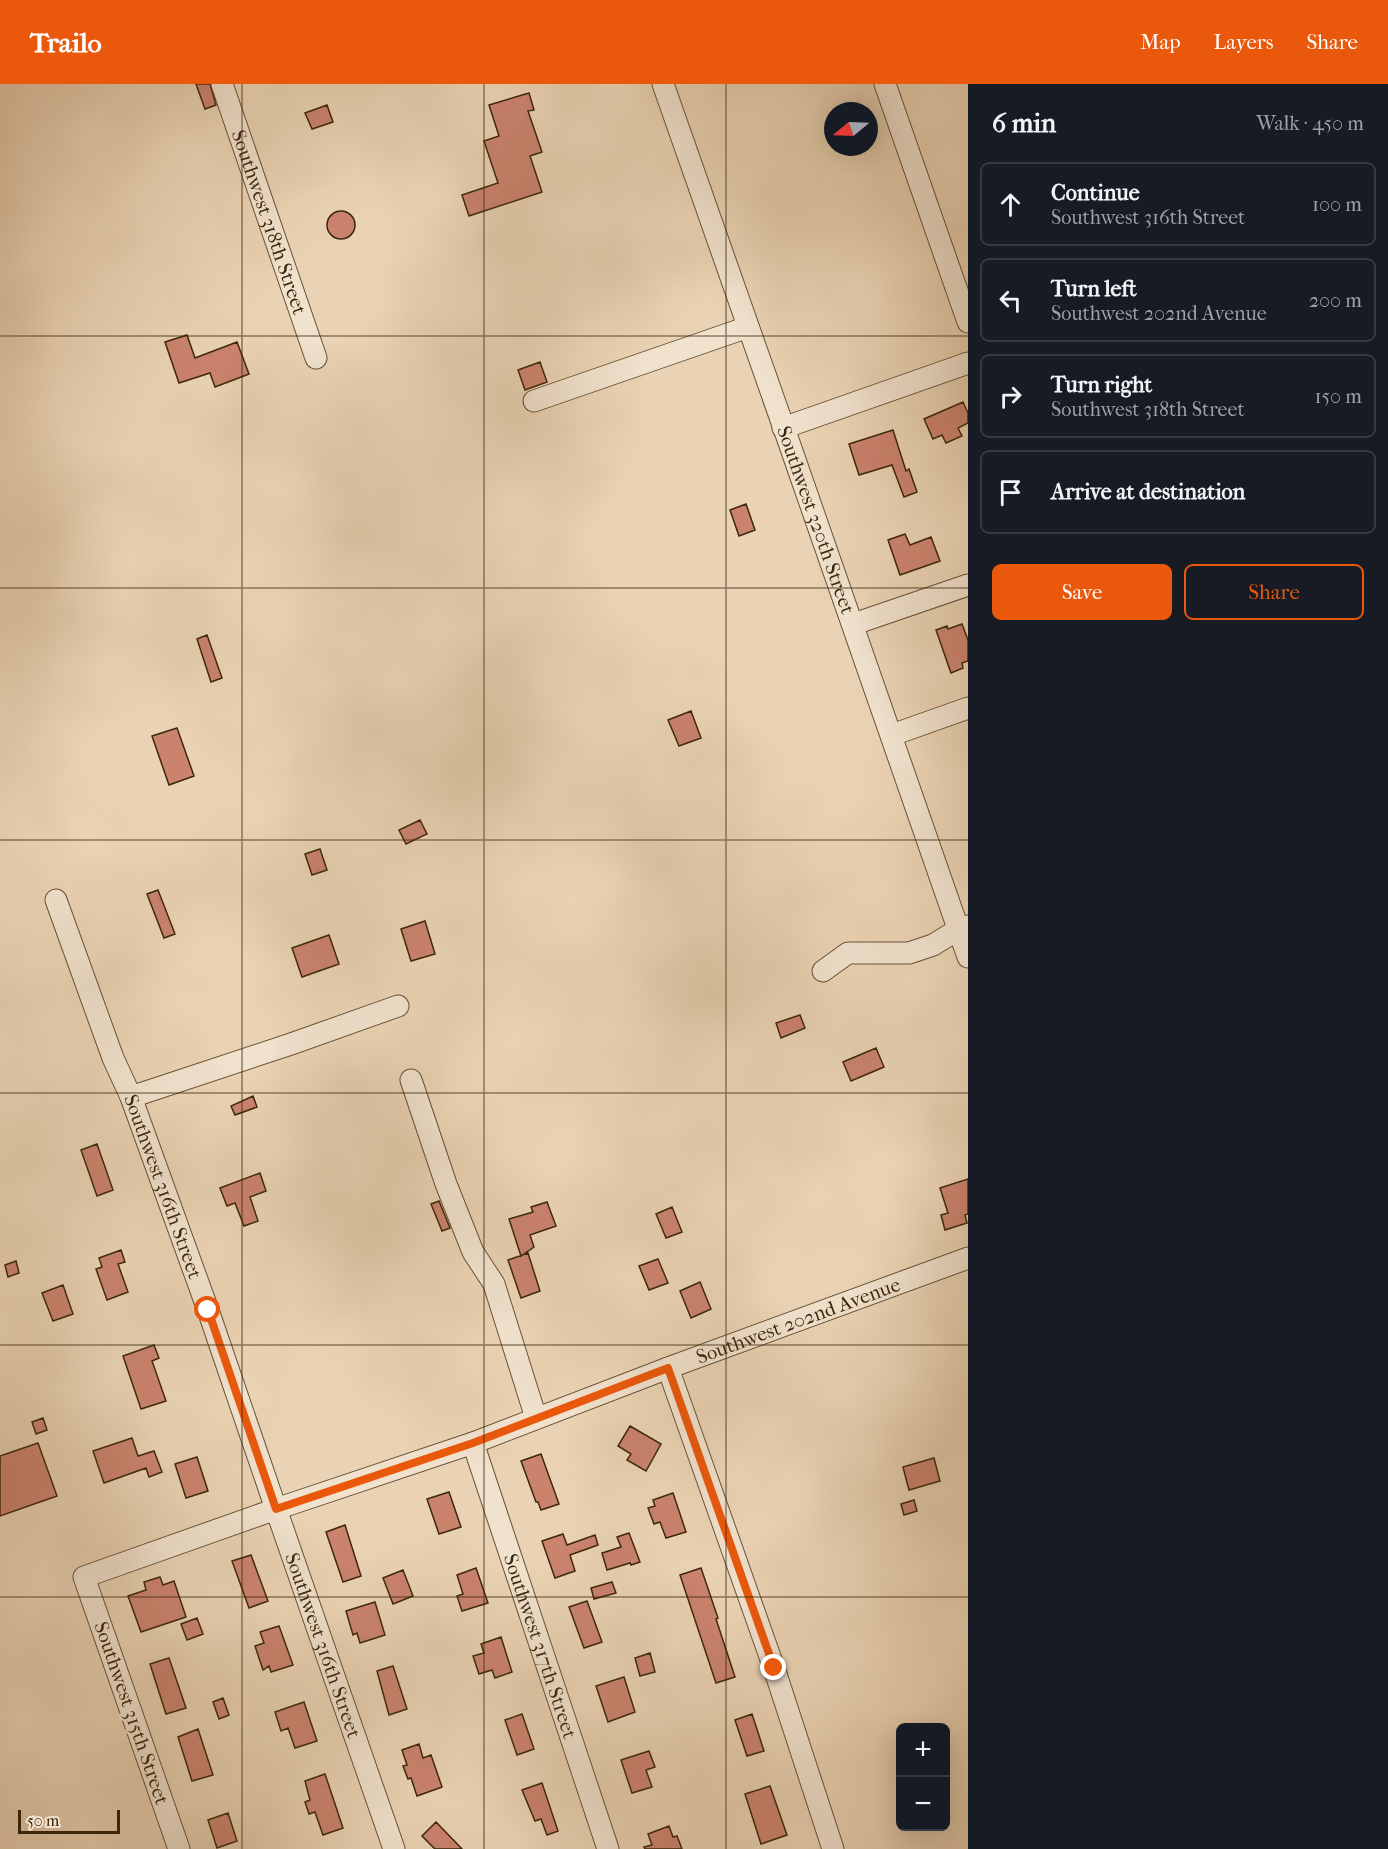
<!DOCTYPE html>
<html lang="en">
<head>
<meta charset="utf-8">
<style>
	body { margin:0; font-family:"IM FELL French Canon",serif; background:#20242c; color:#f1f3f6 }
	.controls { position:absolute; right:18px; bottom:18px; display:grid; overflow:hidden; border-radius:9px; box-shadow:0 6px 24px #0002 }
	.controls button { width:54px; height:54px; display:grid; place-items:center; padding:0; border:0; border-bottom:2px solid #363941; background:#171b24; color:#f1f3f6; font:30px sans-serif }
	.compass { position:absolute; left:824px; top:18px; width:54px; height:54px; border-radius:50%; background:#171b24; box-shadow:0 6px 24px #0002; rotate:251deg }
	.scale { position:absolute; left:18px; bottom:15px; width:102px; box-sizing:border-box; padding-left:6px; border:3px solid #3b270b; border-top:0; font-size:16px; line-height:21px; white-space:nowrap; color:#3b270b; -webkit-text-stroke:4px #f1e2ce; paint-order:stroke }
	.stop { position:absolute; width:18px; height:18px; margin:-14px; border:4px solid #ea580c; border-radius:50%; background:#fff }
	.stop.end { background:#ea580c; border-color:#fff; box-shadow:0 2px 6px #0008 }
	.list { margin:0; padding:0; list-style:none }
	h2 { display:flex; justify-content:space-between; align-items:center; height:78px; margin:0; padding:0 24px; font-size:26px }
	h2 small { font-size:20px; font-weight:400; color:#9ea1a6 }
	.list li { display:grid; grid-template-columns:39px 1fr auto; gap:18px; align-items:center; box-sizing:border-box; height:84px; margin:0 12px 12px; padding:0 12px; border:2px solid #363941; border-radius:9px }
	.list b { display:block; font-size:22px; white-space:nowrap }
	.list p { margin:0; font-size:20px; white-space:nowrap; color:#9ea1a6 }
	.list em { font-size:20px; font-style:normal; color:#9ea1a6 }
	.actions { display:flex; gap:12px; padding:18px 24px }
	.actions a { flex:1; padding:14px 0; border:2px solid #ea580c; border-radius:9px; text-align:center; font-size:21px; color:#ea580c }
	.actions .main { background:#ea580c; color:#fff }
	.icon { flex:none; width:33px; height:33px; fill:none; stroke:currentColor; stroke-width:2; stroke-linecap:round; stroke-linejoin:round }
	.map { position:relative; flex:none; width:968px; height:1765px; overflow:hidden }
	header { display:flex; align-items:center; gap:36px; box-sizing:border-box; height:84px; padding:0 30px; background:#ea580c; color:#fff }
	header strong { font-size:28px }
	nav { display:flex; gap:33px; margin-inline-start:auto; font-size:21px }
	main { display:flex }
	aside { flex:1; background:#171b24 }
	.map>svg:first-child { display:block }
	.building { fill:#cb836e; stroke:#3b270b; stroke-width:1.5 }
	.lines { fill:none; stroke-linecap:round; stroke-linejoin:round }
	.minor-casing { stroke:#675235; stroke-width:23 }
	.minor { stroke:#f1e2ce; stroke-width:21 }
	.route { stroke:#ea580c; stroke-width:8 }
	.grid { fill:none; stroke:#3b270b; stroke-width:1.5; stroke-opacity:0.55 }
	.labels { text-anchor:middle; stroke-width:4.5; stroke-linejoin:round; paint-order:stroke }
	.street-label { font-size:20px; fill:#3b270b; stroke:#f1e2ce }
</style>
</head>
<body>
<header>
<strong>Trailo</strong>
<nav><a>Map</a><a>Layers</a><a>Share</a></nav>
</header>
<main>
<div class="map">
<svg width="968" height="1765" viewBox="0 0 968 1765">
	<rect width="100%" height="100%" fill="#ead3b4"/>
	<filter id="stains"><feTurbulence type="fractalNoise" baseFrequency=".00333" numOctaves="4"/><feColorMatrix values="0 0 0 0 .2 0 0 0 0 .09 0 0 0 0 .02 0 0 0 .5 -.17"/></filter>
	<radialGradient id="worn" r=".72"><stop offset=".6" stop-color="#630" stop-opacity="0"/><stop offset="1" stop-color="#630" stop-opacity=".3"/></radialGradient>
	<path class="building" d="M196,0H210L216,21L205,25Z
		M529,9L534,26L528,27L542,68L530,72L542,108L469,132L462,111L498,99L484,57L499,52L489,21Z
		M327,21L333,38L312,45L305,29Z
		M327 141a14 14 0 1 1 28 0a14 14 0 1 1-28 0Z
		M187,251L195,274L237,258L249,290L215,303L210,289L179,299L165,258Z
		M540,278L547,298L525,306L518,286Z
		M963,318L968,329V339L958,344L962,352L946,359L942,351L933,355L924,335Z
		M893,346L906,387L909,385L917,408L904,413L892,381L859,391L849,360Z
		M746,420L755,446L739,452L730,426Z
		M905,450L910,461L931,453L940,477L900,491L888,456Z
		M962,540L968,556V577L962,579L963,584L951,589L936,546L947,542L948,545Z
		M207,551L222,594L211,598L197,555Z
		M691,627L701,654L679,662L668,636Z
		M177,644L194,692L169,701L152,652Z
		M420,736L427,750L406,760L399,746Z
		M320,765L327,786L312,791L305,770Z
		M158,806L175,850L164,854L147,810Z
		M425,837L435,870L411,877L401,845Z
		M329,851L339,880L302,893L292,864Z
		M800,931L805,944L781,954L776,939Z
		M876,964L884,983L851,997L843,978Z
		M253,1012L257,1023L235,1031L231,1022Z
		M97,1060L113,1106L97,1112L81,1066Z
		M260,1089L266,1107L250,1113L258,1137L244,1142L235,1119L227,1122L220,1104Z
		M968,1095V1130L965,1131L967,1139L945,1146L941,1131L948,1129L940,1104Z
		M439,1117L450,1144L442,1147L431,1120Z
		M547,1118L556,1142L530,1151L534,1163L521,1172L509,1135L533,1128L531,1123Z
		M672,1123L682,1148L666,1154L656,1130Z
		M121,1166L125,1178L118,1180L128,1208L107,1216L96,1185L102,1183L99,1174Z
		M528,1169L540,1207L521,1214L508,1176Z
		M658,1175L668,1199L649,1206L639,1182Z
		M16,1177L19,1189L8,1193L5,1181Z
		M700,1198L711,1225L691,1234L680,1207Z
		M63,1201L73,1230L53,1237L42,1209Z
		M154,1261L159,1274L152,1277L166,1317L141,1325L123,1272Z
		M43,1334L47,1346L36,1350L32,1338Z
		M630,1342L661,1360L646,1387L627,1376L631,1370L618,1362Z
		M132,1354L138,1372L154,1367L162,1388L149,1393L146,1384L104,1399L93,1367Z
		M38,1359L57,1412L0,1432V1372Z
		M541,1370L559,1420L541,1426L538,1418H536L521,1377Z
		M197,1373L208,1407L186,1414L175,1380Z
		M934,1374L940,1397L909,1406L903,1383Z
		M449,1408L461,1443L439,1450L427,1415Z
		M673,1409L686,1448L666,1454L660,1438L654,1440L648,1424L655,1422L653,1416Z
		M914,1416L917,1427L904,1431L901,1420Z
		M345,1441L361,1492L343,1498L326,1448Z
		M629,1449L640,1478L631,1481L630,1479L607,1486L602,1469L621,1463L617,1453Z
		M563,1450L567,1461L595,1451L598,1461L570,1471L575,1487L555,1494L542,1457Z
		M251,1471L268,1517L249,1524L232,1477Z
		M476,1484L488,1519L462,1527L457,1512L463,1510L457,1491Z
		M701,1484L718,1534L716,1535L735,1593L716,1599L680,1491Z
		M403,1486L413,1512L393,1520L383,1494Z
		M160,1493L163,1501L174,1497L186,1533L141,1548L128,1512L146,1506L144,1498Z
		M612,1498L616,1509L594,1515L591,1504Z
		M587,1517L602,1558L584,1564L569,1523Z
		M375,1518L385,1551L360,1559L357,1549L353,1551L346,1527Z
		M197,1534L203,1550L187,1556L181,1540Z
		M279,1542L293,1581L271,1588L269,1582L263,1586L255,1562L264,1559L260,1548Z
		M501,1553L512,1588L495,1594L492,1586L479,1590L473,1572L484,1569L481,1560Z
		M650,1569L655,1588L640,1592L635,1574Z
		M169,1574L186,1624L166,1630L150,1580Z
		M393,1582L407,1625L389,1631L377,1587Z
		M624,1593L635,1628L608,1638L596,1602Z
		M223,1614L229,1631L219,1635L213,1618Z
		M304,1618L317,1657L295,1664L288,1644L281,1647L275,1628Z
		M522,1630L534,1665L517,1671L505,1636Z
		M752,1630L764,1667L747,1672L735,1636Z
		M198,1645L213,1691L192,1697L178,1653Z
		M419,1660L423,1674L431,1671L442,1703L417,1712L411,1694L408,1695L403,1682L407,1681L402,1666Z
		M649,1667L655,1683L646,1686L652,1703L632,1709L621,1676Z
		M325,1690L343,1744L323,1751L315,1728L309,1730L305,1718L310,1716L305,1697Z
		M542,1699L558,1747L547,1751L541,1735L535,1737L522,1706Z
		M770,1702L787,1751L761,1760L745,1710Z
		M228,1729L237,1757L217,1764L208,1736Z
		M436,1738L462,1765H435L422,1752Z
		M669,1742L673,1753L677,1752L682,1765H645L644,1763L652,1761L648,1750Z"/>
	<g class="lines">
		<g class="minor-casing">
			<g id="minor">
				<path id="s1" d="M222,0L316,274"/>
				<path id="s2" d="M663,0C765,291 868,581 968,873"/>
				<path d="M885,0L968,238"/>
				<path d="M534,317L748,243"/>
				<path d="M783,344L968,279"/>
				<path d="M854,540L968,501"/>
				<path d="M892,651L968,624"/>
				<path id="s3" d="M56,816L113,974L131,1013L208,1226L276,1425L394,1765"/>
				<path d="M823,887L848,869H909L933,861L959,845L968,842"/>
				<path d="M411,996L446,1100L473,1168L494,1200L536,1334"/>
				<path d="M131,1013L291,960L398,922"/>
				<path d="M668,1284L774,1584L833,1765"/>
				<path id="s4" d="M473,1359L608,1765"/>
				<path id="s5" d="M179,1765L84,1493L276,1425L473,1359L668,1284L968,1174"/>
			</g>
		</g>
		<use href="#minor" class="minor"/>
	</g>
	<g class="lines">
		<path class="route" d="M208,1226L276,1425L473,1359L668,1284L774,1584"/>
	</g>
	<path class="grid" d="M242,0V1765M484,0V1765M726,0V1765M0,252H968M0,504H968M0,756H968M0,1009H968M0,1261H968M0,1513H968"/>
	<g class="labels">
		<g class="street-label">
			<text dy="7" stroke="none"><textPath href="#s1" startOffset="146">Southwest 318th Street</textPath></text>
			<text dy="7" stroke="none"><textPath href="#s2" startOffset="462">Southwest 320th Street</textPath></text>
			<text dy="7" stroke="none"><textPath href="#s3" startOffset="306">Southwest 316th Street</textPath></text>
			<text dy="7" stroke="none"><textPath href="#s5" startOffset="1047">Southwest 202nd Avenue</textPath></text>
			<text dy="7" stroke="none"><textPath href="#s3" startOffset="792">Southwest 316th Street</textPath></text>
			<text dy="7" stroke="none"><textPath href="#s4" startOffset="214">Southwest 317th Street</textPath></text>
			<text transform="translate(132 1629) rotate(71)" y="7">Southwest 315th Street</text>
		</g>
	</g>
	<rect width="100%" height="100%" filter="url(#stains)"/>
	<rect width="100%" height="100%" fill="url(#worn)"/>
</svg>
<div class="controls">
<button>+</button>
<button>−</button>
</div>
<svg class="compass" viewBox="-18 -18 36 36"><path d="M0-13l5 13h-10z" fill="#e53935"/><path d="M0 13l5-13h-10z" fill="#9ea1a6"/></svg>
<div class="scale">50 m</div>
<div class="stop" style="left:208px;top:1226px"></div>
<div class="stop end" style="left:774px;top:1584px"></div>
</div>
<aside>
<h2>6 min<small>Walk · 450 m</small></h2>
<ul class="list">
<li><svg class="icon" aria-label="ahead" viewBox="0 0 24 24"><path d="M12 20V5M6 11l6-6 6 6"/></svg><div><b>Continue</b><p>Southwest 316th Street</p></div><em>100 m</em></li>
<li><svg class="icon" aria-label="left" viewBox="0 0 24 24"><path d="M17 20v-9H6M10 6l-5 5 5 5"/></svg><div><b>Turn left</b><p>Southwest 202nd Avenue</p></div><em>200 m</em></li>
<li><svg class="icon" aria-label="right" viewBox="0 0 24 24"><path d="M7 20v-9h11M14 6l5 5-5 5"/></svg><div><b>Turn right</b><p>Southwest 318th Street</p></div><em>150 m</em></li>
<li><svg class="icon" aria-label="arrive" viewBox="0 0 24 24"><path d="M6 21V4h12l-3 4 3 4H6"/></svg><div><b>Arrive at destination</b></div></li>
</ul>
<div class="actions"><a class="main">Save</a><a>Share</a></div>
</aside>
</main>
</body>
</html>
